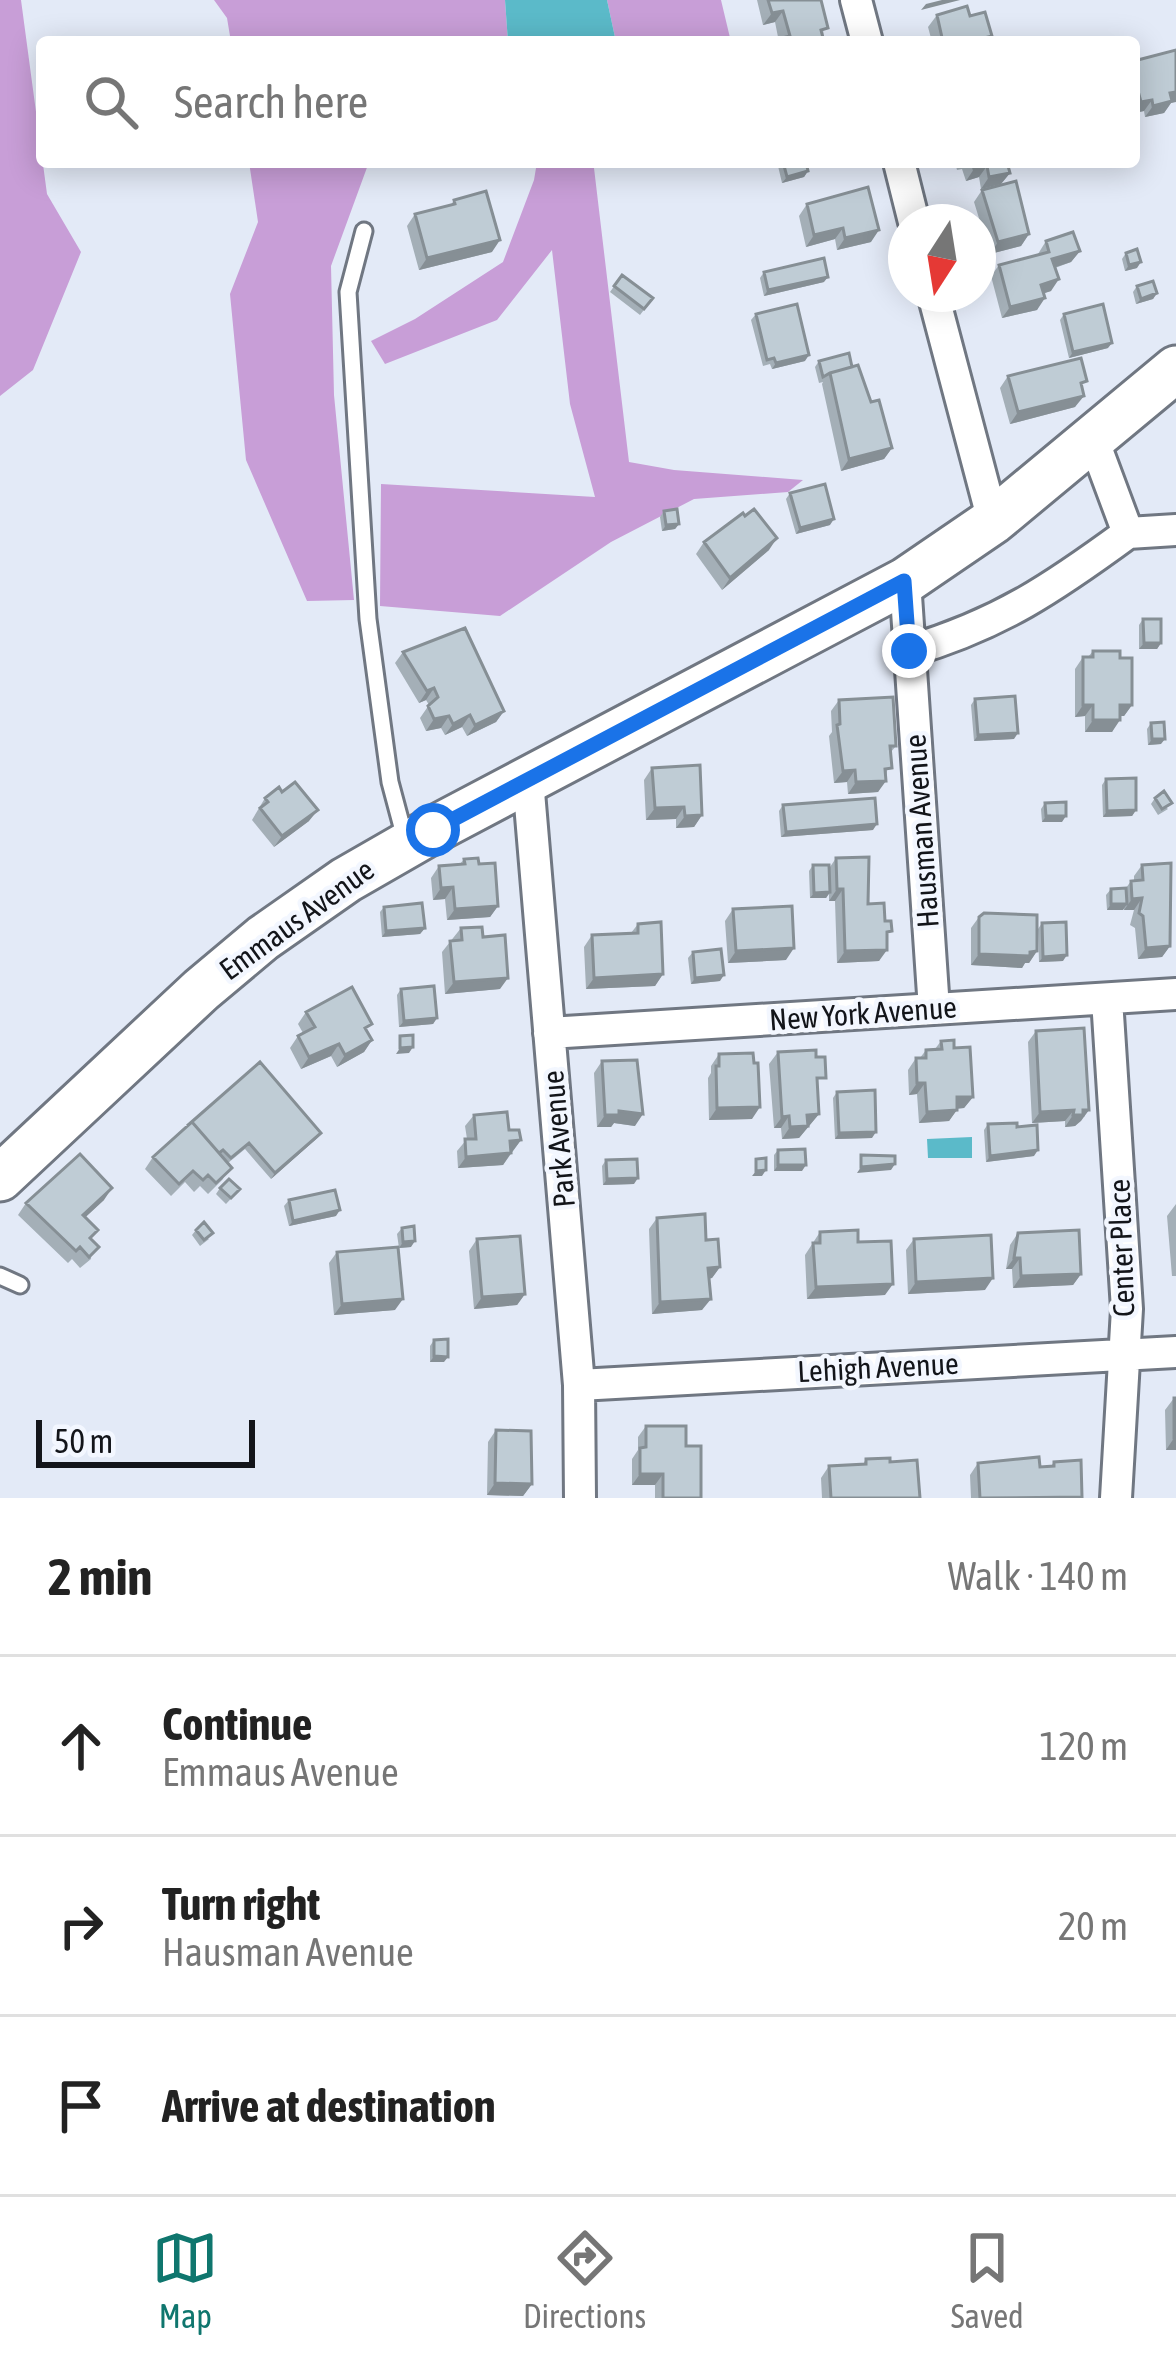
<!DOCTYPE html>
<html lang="en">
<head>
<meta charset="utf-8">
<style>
	body { margin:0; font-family:"Asap Condensed",sans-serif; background:#f6f6f6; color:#222 }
	.compass { position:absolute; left:888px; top:204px; width:108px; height:108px; border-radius:50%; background:#fff; box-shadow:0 6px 30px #0003; rotate:192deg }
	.scale { position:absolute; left:36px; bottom:30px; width:219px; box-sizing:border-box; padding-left:12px; border:6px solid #13151a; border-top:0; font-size:33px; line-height:42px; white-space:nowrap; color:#13151a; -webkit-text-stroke:9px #f3f7ff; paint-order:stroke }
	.stop { position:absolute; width:36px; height:36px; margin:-27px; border:9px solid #1a73e8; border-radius:50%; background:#fff }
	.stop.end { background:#1a73e8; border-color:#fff; box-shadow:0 3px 12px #0008 }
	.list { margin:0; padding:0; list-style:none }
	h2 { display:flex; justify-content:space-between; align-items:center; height:156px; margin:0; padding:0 48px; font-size:51px }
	h2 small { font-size:39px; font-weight:400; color:#767676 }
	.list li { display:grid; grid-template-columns:78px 1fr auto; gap:36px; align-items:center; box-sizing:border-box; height:180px; padding:0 48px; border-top:3px solid #e0e0e0 }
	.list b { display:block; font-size:45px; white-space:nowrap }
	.list p { margin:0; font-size:39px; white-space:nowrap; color:#767676 }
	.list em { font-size:39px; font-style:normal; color:#767676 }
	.icon { flex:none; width:66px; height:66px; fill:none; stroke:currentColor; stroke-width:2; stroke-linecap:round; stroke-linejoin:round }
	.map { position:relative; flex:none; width:1176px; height:1498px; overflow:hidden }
	.search { position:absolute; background:#fff; box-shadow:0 6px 30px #0003; left:36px; right:36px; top:36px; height:132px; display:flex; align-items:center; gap:30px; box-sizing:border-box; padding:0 42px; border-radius:12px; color:#767676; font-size:45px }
	.sheet { height:696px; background:#fff }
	nav { display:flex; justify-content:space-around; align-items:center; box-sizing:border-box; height:168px; border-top:3px solid #e0e0e0; background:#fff; font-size:33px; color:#767676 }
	nav a { display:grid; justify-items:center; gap:6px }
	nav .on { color:#0f766e }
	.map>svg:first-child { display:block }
	.forest { fill:#c89ed7 }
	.water { fill:#5bbac9 }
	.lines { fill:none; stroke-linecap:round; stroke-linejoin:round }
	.lane-casing { stroke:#707782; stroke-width:21 }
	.street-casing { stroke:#707782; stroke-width:36 }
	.secondary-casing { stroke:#707782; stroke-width:51 }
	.lane { stroke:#fff; stroke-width:15 }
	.street { stroke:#fff; stroke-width:30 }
	.secondary { stroke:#fff; stroke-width:45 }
	.wall { fill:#a4afb7 }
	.shaded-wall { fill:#868f95 }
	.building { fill:#bfccd5; stroke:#868f95; stroke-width:3 }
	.route { stroke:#1a73e8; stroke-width:15 }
	.labels { text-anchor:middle; stroke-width:9; stroke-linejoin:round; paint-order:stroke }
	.street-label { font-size:30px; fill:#13151a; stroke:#f3f7ff }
</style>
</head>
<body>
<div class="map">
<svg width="1176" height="1498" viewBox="0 0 1176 1498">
	<rect width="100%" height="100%" fill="#e3eaf7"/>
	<path class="forest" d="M0,0H21L47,194L81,252L33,370L0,396Z
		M214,0H505L508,42H231L227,18Z
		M607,0H721L731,42H616Z
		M249,162H369L331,266L334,395L354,600L307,601L246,460L230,294L258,222Z
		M537,162H626L594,168L629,462L674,470L803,480L788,492L694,499L611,542L500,616L380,606L381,484L595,497L570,404L552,250L497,320L385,364L371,341L415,319L503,262L534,180Z"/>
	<path class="water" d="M505,0H607L616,42H508Z
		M972,1137V1158H928L927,1139Z"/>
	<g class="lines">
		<g class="lane-casing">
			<path id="lane" d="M364,231L348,292L368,619L390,782L406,842
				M0,1276L20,1285"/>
		</g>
		<g class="street-casing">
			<path id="street" d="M856,0L867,42
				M899,162L914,222
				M933,294L993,521
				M1093,439L1128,533L1176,530
				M905,581L934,1009
				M909,651C1000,624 1053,588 1128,533
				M528,780L579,1385L580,1498
				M1107,999L1127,1309L1116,1498
				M549,1033L1176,994
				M579,1385L1176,1352"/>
		</g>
		<g class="secondary-casing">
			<path id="secondary" d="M0,1178L201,990L263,938L346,880L433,830L905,581L993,521L1176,369"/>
		</g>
		<use href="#lane" class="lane"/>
		<use href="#street" class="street"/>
		<use href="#secondary" class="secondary"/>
	</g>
	<path class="wall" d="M757,0H821L824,42H779L775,22L763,25Z
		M937,15L970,16L992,36L988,42H932L928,27Z
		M1134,61L1171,103L1164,113L1145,117L1144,111L1134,113Z
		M781,162H806L808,171L804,177L782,183L778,166Z
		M955,162H1007L1010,173L1001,184L981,189L979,177L966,181L962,169L957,170Z
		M982,190L1029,234L1021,246L990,254L974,202Z
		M454,200L492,252L419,270L407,226L415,214L451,205Z
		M807,204L871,242L837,250L835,239L806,247L799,216Z
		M1046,241L1080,251L1071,262L1055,268L1051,291L1044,293L1037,310L1002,318L991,276L999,265L1038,254Z
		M1126,253L1137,268L1125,271L1122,259Z
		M764,272L824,282L764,296L760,278Z
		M622,275L653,298L640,315L610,292Z
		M1137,286L1157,293L1153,299L1136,304L1133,292Z
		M756,314L805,361L772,369L770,364L763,366L751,320Z
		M1064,314L1108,348L1069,358L1060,320Z
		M819,361L852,367L892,448L884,459L841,471L822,384L823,382L819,383L815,367Z
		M1008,376L1082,389L1075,407L1010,424L1000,388Z
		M790,493L830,525L796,534L786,499Z
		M664,511L679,524L675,529L662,531L660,517Z
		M704,542L769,550L722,590L696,554Z
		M1143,619L1161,643L1157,649H1139V625Z
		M1093,651L1120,658L1132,705L1124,716H1120L1112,732H1085V716L1075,717V669L1083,657H1088Z
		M403,652L504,711L496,722L467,736L462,727L445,735L441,728L426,731L420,718L429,705L426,700L419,703L395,663Z
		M975,699L1014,739L974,741L971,705Z
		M839,700L896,746L890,753L886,777L878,792L848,794L847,782L834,783L829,736L832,732L831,711Z
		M1151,723L1161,744L1148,745L1147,729Z
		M652,768L702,815L694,827L676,828V819L646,820L644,780Z
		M1106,779L1136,810L1132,816L1103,817L1102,785Z
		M265,798L309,821L274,847L252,820Z
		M1155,798L1168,809L1158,815L1151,804Z
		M1045,803L1062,822H1042L1041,809Z
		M783,805L873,830L781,837L779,811Z
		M836,858L868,904L887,938L879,961L837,963L835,901H829V894L826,898H810L809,871L813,865L830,867Z
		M464,859L479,864L498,906L490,917L447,920L445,899L433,900L431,878L439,866L460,864Z
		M1142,865L1170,946L1162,957L1138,959L1135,928L1130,925L1134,910H1124V908L1123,910H1107L1106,895L1111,889L1126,888L1131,881L1134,880V876Z
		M384,907L425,928L420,934L382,937L380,912Z
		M733,909L786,960L728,963L725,921Z
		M979,917L1037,951L1029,963H1025L1022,968L971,965V928Z
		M1042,923L1063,961L1039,962L1038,929Z
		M638,924L663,974L655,986L586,989L584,947L592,935L631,933Z
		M461,928L500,989L445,994L442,952Z
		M693,952L720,981L691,984L688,958Z
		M401,989L437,1018L433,1024L399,1027L397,995Z
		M306,1012L367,1031L372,1040L364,1052L337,1067L331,1056L301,1069L290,1048L298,1036L303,1033L298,1024Z
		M1036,1031L1089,1110L1075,1126L1065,1127V1121L1032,1123L1028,1042Z
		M941,1041L954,1048L973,1097L964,1108L957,1109L949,1121L919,1123L917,1094L909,1095L908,1070L916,1058H920L926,1050L935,1049Z
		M778,1052L817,1090L819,1114L799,1138L782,1139L781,1128H774L769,1064Z
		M719,1054L752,1119L709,1120L708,1078L711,1073V1066Z
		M602,1061L635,1126L614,1123L611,1127H597L594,1073Z
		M837,1092L872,1138L835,1139L833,1098Z
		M474,1115L509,1130L521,1140L503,1165L458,1168L457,1151L467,1139L465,1126Z
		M988,1124L1017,1127L1034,1156L986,1162L984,1130Z
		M321,1133L316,1139L271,1179L245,1149L228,1163L223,1179L208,1194L200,1186L194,1192L185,1182L171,1196L145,1169L153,1157Z
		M778,1150L802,1171H774V1155Z
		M606,1160L634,1184L603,1185L602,1166Z
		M220,1188L240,1189L226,1204L216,1194Z
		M104,1200L85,1217L92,1239L91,1259L80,1268L72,1259L68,1263L18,1215L26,1203Z
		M289,1200L336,1216L289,1226L284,1206Z
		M1176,1204V1276H1172L1167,1216Z
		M657,1218L706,1240L720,1267L712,1278L709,1279L702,1310L652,1314L649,1229Z
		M402,1228L411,1247L399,1248L397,1234Z
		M196,1230L209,1239L200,1246L192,1235Z
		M820,1232L858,1242L885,1295L807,1299L805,1255Z
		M1018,1233L1081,1274L1073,1285L1013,1288L1012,1269H1006L1010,1245Z
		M477,1239L525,1294L517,1305L474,1309L469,1251Z
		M914,1239L985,1290L908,1294L906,1250Z
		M337,1252L395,1310L334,1315L329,1263Z
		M434,1340L444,1362H430V1346Z
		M1174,1398H1176V1450H1166L1165,1410Z
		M646,1426L686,1446L701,1498H655V1485H632V1459L638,1450V1437Z
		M496,1430L532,1484L523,1496L487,1495L488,1442Z
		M866,1459L890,1462L920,1498H822L821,1478L829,1466L863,1464Z
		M1054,1462L1082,1498H971L970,1475L978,1463L1040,1467L1051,1466Z"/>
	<path class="shaded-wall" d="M942,0H960L921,10L926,4Z
		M783,11L775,22L763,25L772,13Z
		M1176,92V102L1171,103L1164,113L1145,117L1153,106L1170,93Z
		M1152,100L1144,111L1134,113L1141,102Z
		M987,166L979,177L966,181L974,169Z
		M808,171L804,177L782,183L787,177Z
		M1010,173L1001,184L981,189L989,177Z
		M843,228L835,239L806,247L814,235Z
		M879,230L871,242L837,250L845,238Z
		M1029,234L1021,246L990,254L998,242Z
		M500,240L492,252L419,270L427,258Z
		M1080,251L1071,262L1044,271L1052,259Z
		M1141,262L1137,268L1125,271L1129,265Z
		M828,277L824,282L764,296L768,290Z
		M1059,279L1051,291L1033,297L1041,285Z
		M1157,293L1153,299L1136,304L1141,299Z
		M1045,298L1037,310L1002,318L1010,307Z
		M1112,343L1108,348L1069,358L1073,352Z
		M809,355L805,361L772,369L776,363Z
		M1084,396L1075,407L1010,424L1018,412Z
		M892,448L884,459L841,471L849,459Z
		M834,519L830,525L796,534L800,528Z
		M679,524L675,529L662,531L666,525Z
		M777,538L769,550L722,590L730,578Z
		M1144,643H1161L1157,649H1139Z
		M434,688L426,700L419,703L427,691Z
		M1083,705H1093L1085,716L1075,717Z
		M1120,705H1132L1124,716H1112Z
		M504,711L496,722L467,736L475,725Z
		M470,715L462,727L445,735L453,724Z
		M449,716L441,728L426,731L434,719Z
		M1093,720H1120L1112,732H1085Z
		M1018,733L1014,739L974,741L978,735Z
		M1152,739H1165L1161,744L1148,745Z
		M855,770L847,782L834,783L843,771Z
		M886,781L878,792L848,794L856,782Z
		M684,807L676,819L646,820L655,808Z
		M318,810L309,821L274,847L282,836Z
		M1136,810L1132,816L1103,817L1107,811Z
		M702,815L694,827L676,828L685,816Z
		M1046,816H1066L1062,822H1042Z
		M877,824L873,830L781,837L786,832Z
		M453,887L445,899L433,900L441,888Z
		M837,889H843L835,901H829Z
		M830,892L826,898H810L814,893Z
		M1142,898L1134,910H1124L1132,899Z
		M1111,904H1127L1123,910H1107Z
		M498,906L490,917L447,920L455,909Z
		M425,928L420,934L382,937L386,931Z
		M1170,946L1162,957L1138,959L1146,948Z
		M794,948L786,960L728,963L736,951Z
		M887,950L879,961L837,963L845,951Z
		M1037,951L1029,963H1025L1022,968L971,965L979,954Z
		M1067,955L1063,961L1039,962L1043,957Z
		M663,974L655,986L586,989L594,978Z
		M724,975L720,981L691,984L695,978Z
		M508,978L500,989L445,994L454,982Z
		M437,1018L433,1024L399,1027L404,1021Z
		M372,1040L364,1052L337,1067L345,1055Z
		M339,1044L331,1056L301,1069L309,1057Z
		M413,1047L409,1053L396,1054L400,1048Z
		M917,1083H925L917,1094L909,1095Z
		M957,1097H973L964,1108L948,1109Z
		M760,1107L752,1119L709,1120L717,1108Z
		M957,1110L949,1121L919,1123L927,1112Z
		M1074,1110L1065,1121L1032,1123L1040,1112Z
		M1083,1110H1089L1081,1121L1075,1126L1065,1127L1073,1115Z
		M619,1111L643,1114L635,1126L614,1123L611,1127H597L605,1115Z
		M819,1114L799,1138L782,1139L790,1127L807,1115Z
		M789,1116L781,1128H774L782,1117Z
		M876,1132L872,1138L835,1139L839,1133Z
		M321,1133L316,1139L271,1179L275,1173Z
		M521,1140L512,1152L502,1153L510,1141Z
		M1038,1150L1034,1156L986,1162L990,1156Z
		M511,1153L503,1165L458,1168L466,1157Z
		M895,1164L891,1170L857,1173L861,1167Z
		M778,1165H806L802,1171H774Z
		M766,1170L762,1176H752L756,1171Z
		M638,1178L634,1184L603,1185L607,1179Z
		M112,1188L104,1200L75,1227L83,1215Z
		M340,1210L336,1216L289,1226L293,1221Z
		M415,1241L411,1247L399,1248L403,1242Z
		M1014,1258H1020L1012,1269H1006Z
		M720,1267L712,1278L700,1279L708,1268Z
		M1081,1274L1073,1285L1013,1288L1021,1276Z
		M993,1278L985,1290L908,1294L916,1282Z
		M893,1284L885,1295L807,1299L816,1287Z
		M525,1294L517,1305L474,1309L482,1297Z
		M403,1299L395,1310L334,1315L342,1304Z
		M711,1299L702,1310L652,1314L660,1302Z
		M434,1356L448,1357L444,1362H430Z
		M1174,1438H1176V1450H1166Z
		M640,1474H663L655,1485H632Z
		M495,1483L532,1484L523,1496L487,1495Z"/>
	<path class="building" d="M768,0H821L828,28L821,30L824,42H783L782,38L790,36L783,11L772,13Z
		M967,6L970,16L985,12L992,36L977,40V42H943L937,15Z
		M1176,50V92L1170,93L1172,101L1153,106L1152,100L1141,102L1134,76V61Z
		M783,162H806L808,171L787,177Z
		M972,162H1007L1010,173L989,177L987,166L974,169Z
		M1016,181L1029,234L998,242L982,190Z
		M868,187L879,230L845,238L843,228L814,235L807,204Z
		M486,191L500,240L427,258L415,214L455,204L454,200Z
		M1073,232L1080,251L1052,259L1059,279L1041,285L1045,298L1010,307L999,265L1049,252L1046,241Z
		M1137,249L1141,262L1129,265L1126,253Z
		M824,258L828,277L768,290L764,272Z
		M622,275L653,298L644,309L614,286Z
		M1153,281L1157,293L1141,299L1137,286Z
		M797,304L809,355L776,363L774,358L767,360L756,314Z
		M1103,304L1112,343L1073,352L1064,314Z
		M849,353L852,367L830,373L823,377L819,361Z
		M1081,358L1087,381L1081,383L1084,396L1018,412L1008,376Z
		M858,365L871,402L879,400L892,448L849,459L830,373Z
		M825,484L834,519L800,528L790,493Z
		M677,509L679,524L666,525L664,511Z
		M754,509L777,538L730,578L704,542L743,513L745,516Z
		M1143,619H1161V643H1144Z
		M465,628L504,711L475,725L470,715L453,724L449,716L434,719L428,706L438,697L434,688L427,691L403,652Z
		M1093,651H1120V658H1132V705H1120V720H1093V705H1083V657H1093Z
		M1015,696L1018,733L978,735L975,699Z
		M893,697L896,746H890L892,768L885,769L886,781L856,782L855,770L843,771L837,725L840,724L839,700Z
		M1164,722L1165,739H1152L1151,723Z
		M700,765L702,815L685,816L684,807L655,808L652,768Z
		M1136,778V810L1107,811L1106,779Z
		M295,782L318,810L282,836L260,808L268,802L265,798L279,787L282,792Z
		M1164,791L1172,803L1162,809L1155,798Z
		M875,798L877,824L786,832L783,805Z
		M1066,802V816H1046L1045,803Z
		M869,857L868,904L884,903L885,921H891L892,931L887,932V950L845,951L843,889H837L836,858Z
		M478,858L479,864L495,863L498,906L455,909L453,887L441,888L439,866L465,864L464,859Z
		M1171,863L1170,946L1146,948L1143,916L1139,913L1142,898L1132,899L1131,881L1143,880L1142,865Z
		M813,865H829L830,892L814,893Z
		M1126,888L1127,904H1111V889Z
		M422,903L425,928L386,931L384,907Z
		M792,906L794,948L736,951L733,909Z
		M984,913L1037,915V951L1030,952V956L979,954V917Z
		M661,922L663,974L594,978L592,935L638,933V924Z
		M1066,922L1067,955L1043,957L1042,923Z
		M482,927L483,937L505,935L508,978L454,982L450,941L462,940L461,928Z
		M721,949L724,975L695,978L693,952Z
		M434,986L437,1018L404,1021L401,989Z
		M352,987L372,1024L365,1028L372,1040L345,1055L339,1044L309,1057L298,1036L315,1027L306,1012Z
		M1084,1028L1089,1110H1083V1115H1073L1074,1110L1040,1112L1036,1031Z
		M413,1035V1047L400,1048V1036Z
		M954,1040V1048L970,1047L973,1097H957V1110L927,1112L925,1083H917L916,1058H926V1050L942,1049L941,1041Z
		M816,1050V1057H825L826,1078H817L819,1114L807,1115L808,1126L790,1127L789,1116L782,1117L778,1052Z
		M753,1053L754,1063H758L760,1107L717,1108L716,1066H719V1054Z
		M637,1060L643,1114L619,1111V1115H605L602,1061Z
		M260,1062L321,1133L275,1173L249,1143L231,1158L223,1150L219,1153L192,1122L187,1126Z
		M875,1090L876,1132L839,1133L837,1092Z
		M507,1112L509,1130H519L521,1140L510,1141L511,1153L466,1157L465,1139H476L474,1115Z
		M192,1122L232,1168L216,1183L208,1175L203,1180L193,1171L179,1184L153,1157Z
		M1017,1123V1127L1037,1125L1038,1150L990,1156L988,1124Z
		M805,1149L806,1165H778V1150Z
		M80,1154L112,1188L83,1215L98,1230L90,1238L99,1247L89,1257L80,1247L76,1251L26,1203Z
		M861,1155L895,1156V1164L861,1167Z
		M766,1158V1170L756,1171V1159Z
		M637,1159L638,1178L607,1179L606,1160Z
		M229,1179L240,1189L231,1198L220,1188Z
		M335,1190L340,1210L293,1221L289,1200Z
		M705,1214L706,1240L718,1239L720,1267L708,1268L711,1299L660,1302L657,1218Z
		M204,1222L213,1233L204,1240L196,1230Z
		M414,1226L415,1241L403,1242L402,1228Z
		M858,1230V1242L891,1241L893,1284L816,1287L813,1243H820V1232Z
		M1079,1230L1081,1274L1021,1276L1020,1258H1014L1018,1233Z
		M991,1235L993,1278L916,1282L914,1239Z
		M520,1236L525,1294L482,1297L477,1239Z
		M398,1247L403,1299L342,1304L337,1252Z
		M448,1339V1357L434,1356V1340Z
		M1174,1398H1176V1438H1174Z
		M646,1426H686V1446H701V1498H663V1474H640V1448L646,1447Z
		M496,1430L531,1431L532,1484L495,1483Z
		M1039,1457L1040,1467L1054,1466V1462L1081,1460L1082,1497L980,1498L978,1463Z
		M890,1458V1462L917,1460L920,1498H831L829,1466L866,1464V1459Z"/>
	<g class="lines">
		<path class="route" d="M433,830L904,581L909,651"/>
	</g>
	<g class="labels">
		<g class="street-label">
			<text transform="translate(922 831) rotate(-94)" y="10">Hausman Avenue</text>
			<text transform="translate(297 920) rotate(-36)" y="10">Emmaus Avenue</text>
			<text transform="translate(863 1014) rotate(-4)" y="10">New York Avenue</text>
			<text transform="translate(559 1139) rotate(-95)" y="10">Park Avenue</text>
			<text transform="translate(1122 1248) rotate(-92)" y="10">Center Place</text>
			<text transform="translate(878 1368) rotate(-3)" y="10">Lehigh Avenue</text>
		</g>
	</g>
</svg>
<svg class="compass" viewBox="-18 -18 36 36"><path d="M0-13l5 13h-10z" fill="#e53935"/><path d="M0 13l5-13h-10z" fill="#767676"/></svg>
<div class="scale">50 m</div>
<div class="stop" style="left:433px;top:830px"></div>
<div class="stop end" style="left:909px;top:651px"></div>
<div class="search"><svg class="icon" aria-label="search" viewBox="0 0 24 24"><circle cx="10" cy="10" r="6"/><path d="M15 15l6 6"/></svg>Search here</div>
</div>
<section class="sheet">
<h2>2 min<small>Walk · 140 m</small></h2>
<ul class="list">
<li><svg class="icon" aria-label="ahead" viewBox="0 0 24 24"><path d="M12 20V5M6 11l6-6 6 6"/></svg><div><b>Continue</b><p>Emmaus Avenue</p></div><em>120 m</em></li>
<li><svg class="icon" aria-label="right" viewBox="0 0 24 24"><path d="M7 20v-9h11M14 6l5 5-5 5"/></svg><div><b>Turn right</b><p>Hausman Avenue</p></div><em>20 m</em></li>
<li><svg class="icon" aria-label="arrive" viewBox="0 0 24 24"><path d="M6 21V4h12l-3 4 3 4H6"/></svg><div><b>Arrive at destination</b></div></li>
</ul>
</section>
<nav>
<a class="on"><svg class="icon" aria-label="map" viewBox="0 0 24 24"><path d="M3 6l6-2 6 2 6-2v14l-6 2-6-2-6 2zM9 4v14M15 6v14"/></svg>Map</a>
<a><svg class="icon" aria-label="directions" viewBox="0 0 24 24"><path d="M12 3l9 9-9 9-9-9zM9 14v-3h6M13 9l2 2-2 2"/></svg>Directions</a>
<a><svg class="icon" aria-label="saved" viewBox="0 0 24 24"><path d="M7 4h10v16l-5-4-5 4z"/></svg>Saved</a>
</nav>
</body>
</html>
